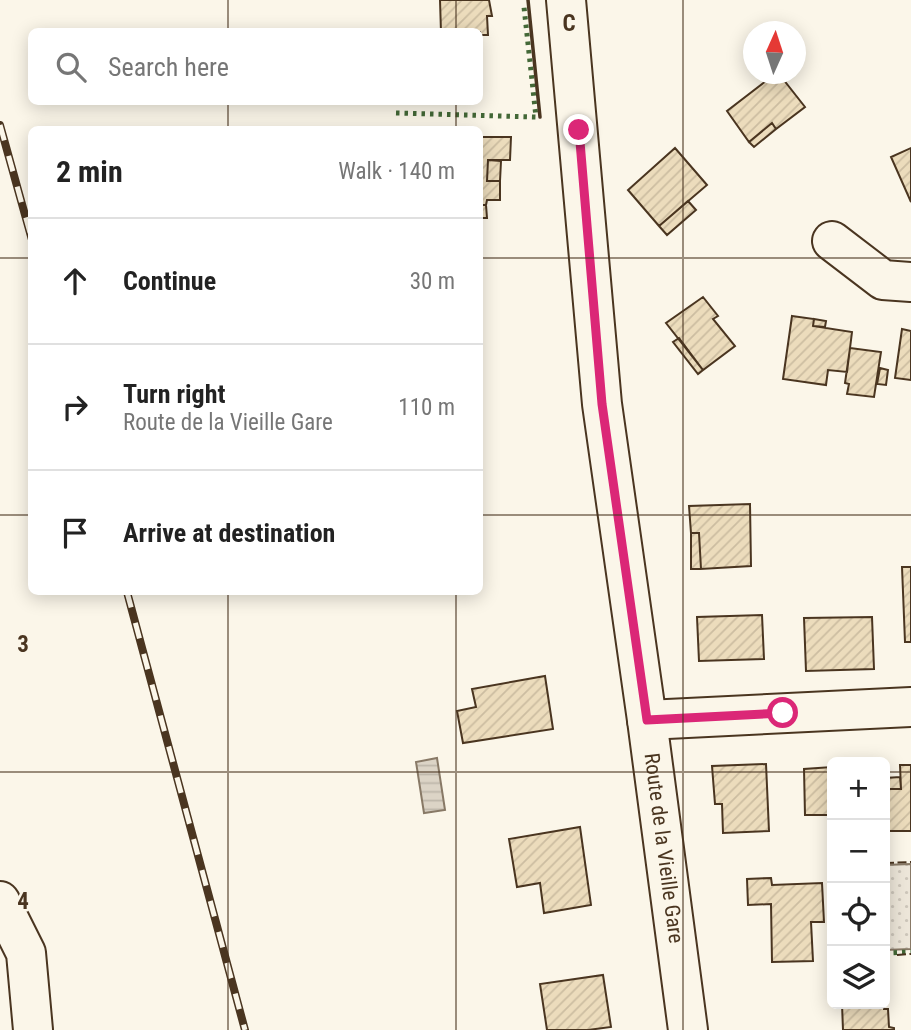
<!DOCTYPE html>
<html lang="en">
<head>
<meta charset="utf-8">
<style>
	body { margin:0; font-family:"Roboto Condensed",sans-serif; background:#f6f6f6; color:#222 }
	.controls { position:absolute; right:21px; bottom:21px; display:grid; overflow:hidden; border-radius:10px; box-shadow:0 4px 18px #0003 }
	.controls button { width:63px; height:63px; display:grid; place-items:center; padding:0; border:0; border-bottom:2px solid #e0e0e0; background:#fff; color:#222; font:35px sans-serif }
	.compass { position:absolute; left:743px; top:21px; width:63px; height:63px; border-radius:50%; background:#fff; box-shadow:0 4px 18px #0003; rotate:3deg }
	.stop { position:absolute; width:21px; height:21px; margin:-16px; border:5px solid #db2777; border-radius:50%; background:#fff }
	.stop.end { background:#db2777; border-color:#fff; box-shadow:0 2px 7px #0008 }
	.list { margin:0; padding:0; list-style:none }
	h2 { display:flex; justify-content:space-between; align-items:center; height:91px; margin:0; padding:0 28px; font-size:30px }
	h2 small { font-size:23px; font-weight:400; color:#767676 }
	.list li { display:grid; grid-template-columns:46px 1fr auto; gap:21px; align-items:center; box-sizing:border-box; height:126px; padding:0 28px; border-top:2px solid #e0e0e0 }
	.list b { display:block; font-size:26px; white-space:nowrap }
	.list p { margin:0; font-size:23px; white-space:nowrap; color:#767676 }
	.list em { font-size:23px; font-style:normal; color:#767676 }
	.icon { flex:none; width:38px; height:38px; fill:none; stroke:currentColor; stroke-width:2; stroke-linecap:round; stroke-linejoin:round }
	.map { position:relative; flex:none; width:911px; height:1030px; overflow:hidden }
	.search { position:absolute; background:#fff; box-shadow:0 4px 18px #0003; left:28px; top:28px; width:455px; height:77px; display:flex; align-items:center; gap:18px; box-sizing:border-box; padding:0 24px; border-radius:10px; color:#767676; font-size:26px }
	.panel { position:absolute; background:#fff; box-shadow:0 4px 18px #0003; left:28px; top:126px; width:455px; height:469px; border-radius:10px }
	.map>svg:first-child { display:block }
	.park { fill:url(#park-dots); stroke:#887966; stroke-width:2 }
	.water { fill:url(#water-rules); stroke:#887966; stroke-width:2 }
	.building { fill:url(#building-hatch); stroke:#4a3520; stroke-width:2 }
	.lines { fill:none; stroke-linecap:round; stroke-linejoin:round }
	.minor-casing { stroke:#4a3520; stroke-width:42 }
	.minor { stroke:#fbf6e9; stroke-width:38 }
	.rail-casing { stroke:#4a3520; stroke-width:8 }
	.rail { stroke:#fbf6e9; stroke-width:5; stroke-dasharray:16; stroke-linecap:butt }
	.hedge { stroke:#436837; stroke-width:5; stroke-dasharray:3.5 5; stroke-linecap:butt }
	.fence { stroke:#4a3520; stroke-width:2; stroke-dasharray:9 3.5; stroke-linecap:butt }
	.wall { stroke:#4a3520; stroke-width:3.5 }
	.route { stroke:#db2777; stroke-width:9 }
	.grid { fill:none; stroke:#4a3520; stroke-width:2; stroke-opacity:0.55 }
	.labels { text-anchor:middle; stroke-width:5; stroke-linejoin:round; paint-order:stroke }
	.street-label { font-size:21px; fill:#4a3520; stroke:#fbf6e9 }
	.grid-label { font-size:23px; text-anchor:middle; font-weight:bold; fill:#4a3520; stroke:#fbf6e9; stroke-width:5; stroke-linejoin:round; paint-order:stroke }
</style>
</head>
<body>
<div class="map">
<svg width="911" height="1030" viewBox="0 0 911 1030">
	<defs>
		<pattern id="park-dots" width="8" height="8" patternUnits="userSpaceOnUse" patternTransform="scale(1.75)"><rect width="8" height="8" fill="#ede6d9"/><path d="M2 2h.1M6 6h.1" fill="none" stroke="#cdc6ba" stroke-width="1.8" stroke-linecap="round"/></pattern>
		<pattern id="water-rules" width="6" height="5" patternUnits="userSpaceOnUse" patternTransform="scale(1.75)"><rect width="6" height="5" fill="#dcd4c6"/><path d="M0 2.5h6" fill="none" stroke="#beb7aa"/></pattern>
		<pattern id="building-hatch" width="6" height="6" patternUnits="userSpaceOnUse" patternTransform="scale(1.75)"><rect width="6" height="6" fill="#ecdcbc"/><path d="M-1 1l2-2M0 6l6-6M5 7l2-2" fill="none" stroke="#ccbda1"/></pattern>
	</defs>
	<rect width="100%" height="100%" fill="#fbf6e9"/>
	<path class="park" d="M911,864V949L885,950V865Z"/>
	<path class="water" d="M437,758L445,810L424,813L416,762Z"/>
	<path class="building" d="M440,0H489L492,16H487L488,35H480V32H441Z
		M775,74H779L805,107L776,129L772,123L749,142L727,111Z
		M772,123L776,129L754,147L749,142Z
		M480,137H511L510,160H488L487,181H500V200H487L486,205H480Z
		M675,148L707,185L659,226L628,190Z
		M911,148V202L891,157Z
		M488,160L501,161L500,181H487Z
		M688,201L696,210L667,235L659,226Z
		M480,205H486L487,218H480Z
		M703,297L718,316L713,319L735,346L703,370L666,323Z
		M792,316L814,319L813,326L852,332L847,372L828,370L826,385L783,379Z
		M814,319L826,321L825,327L813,326Z
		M902,329L911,331V380L895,378Z
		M679,338L703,370L698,374L673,342Z
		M850,348L881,352L874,397L847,394L849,384L845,383Z
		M880,368L888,370L886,385L877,384Z
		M750,504L751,566L701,569L699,533H691L689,506Z
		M691,533H699L701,569H691Z
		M902,567H911V642H905Z
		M762,615L764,659L699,661L697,617Z
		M872,617L874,669L806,671L804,618Z
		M545,676L553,729L463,743L457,711L476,707L472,689Z
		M766,764L769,831L723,833L722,804H715L712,766Z
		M900,765H911V831H885V789H901Z
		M832,767V815H805L804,769Z
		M900,777L901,789H885V778Z
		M580,827L591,905L544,913L540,883L517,887L509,839Z
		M771,878L772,885L822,883L824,922H811L813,961L772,962L771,904L748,905L747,879Z
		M603,975L611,1027L588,1030H547L540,984Z
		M842,1004H884V1009H888L889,1027L894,1028V1030H843Z"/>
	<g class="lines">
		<g class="minor-casing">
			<g id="minor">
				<path id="s1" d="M566,0L602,404L647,720L688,1030"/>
				<path d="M832,241L883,280L911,282"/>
				<path d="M647,720L911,707"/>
				<path d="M0,901L26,953L33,1030"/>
			</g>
		</g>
		<use href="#minor" class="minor"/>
		<g class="rail-casing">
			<path id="rail" d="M0,125L32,240
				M127,592L245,1030"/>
		</g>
		<use href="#rail" class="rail"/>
		<path class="hedge" d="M396,113L536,117L524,7
			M885,953L911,952"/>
		<path class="fence" d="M885,863L911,862
			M897,955L911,954"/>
		<path class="wall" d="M528,0L540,117"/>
	</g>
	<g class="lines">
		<path class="route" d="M579,130L602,404L647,720L783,713"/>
	</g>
	<path class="grid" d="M228,0V32M456,0V32M683,0V1030M228,102V130M456,102V130M0,258H32M480,258H911M0,515H32M480,515H911M228,592V1030M456,592V1030M0,772H832M885,772H911"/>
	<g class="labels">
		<g class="street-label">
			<text dy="7" stroke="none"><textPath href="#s1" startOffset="854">Route de la Vieille Gare</textPath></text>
		</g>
	</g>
	<g class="grid-label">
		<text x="569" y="31">C</text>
		<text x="23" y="652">3</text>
		<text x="23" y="909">4</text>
	</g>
</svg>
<div class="controls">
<button>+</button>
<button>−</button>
<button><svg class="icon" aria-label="locate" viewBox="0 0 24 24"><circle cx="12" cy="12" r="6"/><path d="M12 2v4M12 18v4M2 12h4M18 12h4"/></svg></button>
<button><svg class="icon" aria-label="layers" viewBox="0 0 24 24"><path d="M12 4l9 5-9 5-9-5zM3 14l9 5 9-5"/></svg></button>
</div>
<svg class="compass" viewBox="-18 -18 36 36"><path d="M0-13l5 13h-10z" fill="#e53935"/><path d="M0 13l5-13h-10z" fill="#767676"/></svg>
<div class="stop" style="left:783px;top:713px"></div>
<div class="stop end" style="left:579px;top:130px"></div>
<div class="search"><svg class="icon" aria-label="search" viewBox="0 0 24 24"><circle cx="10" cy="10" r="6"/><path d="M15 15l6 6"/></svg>Search here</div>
<section class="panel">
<h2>2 min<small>Walk · 140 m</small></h2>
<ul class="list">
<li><svg class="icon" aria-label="ahead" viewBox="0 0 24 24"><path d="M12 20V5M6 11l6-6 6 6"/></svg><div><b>Continue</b></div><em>30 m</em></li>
<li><svg class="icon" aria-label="right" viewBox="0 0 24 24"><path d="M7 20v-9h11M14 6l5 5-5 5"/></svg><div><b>Turn right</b><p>Route de la Vieille Gare</p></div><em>110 m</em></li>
<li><svg class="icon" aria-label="arrive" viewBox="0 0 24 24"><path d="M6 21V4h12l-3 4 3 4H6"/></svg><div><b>Arrive at destination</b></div></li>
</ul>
</section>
</div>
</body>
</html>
